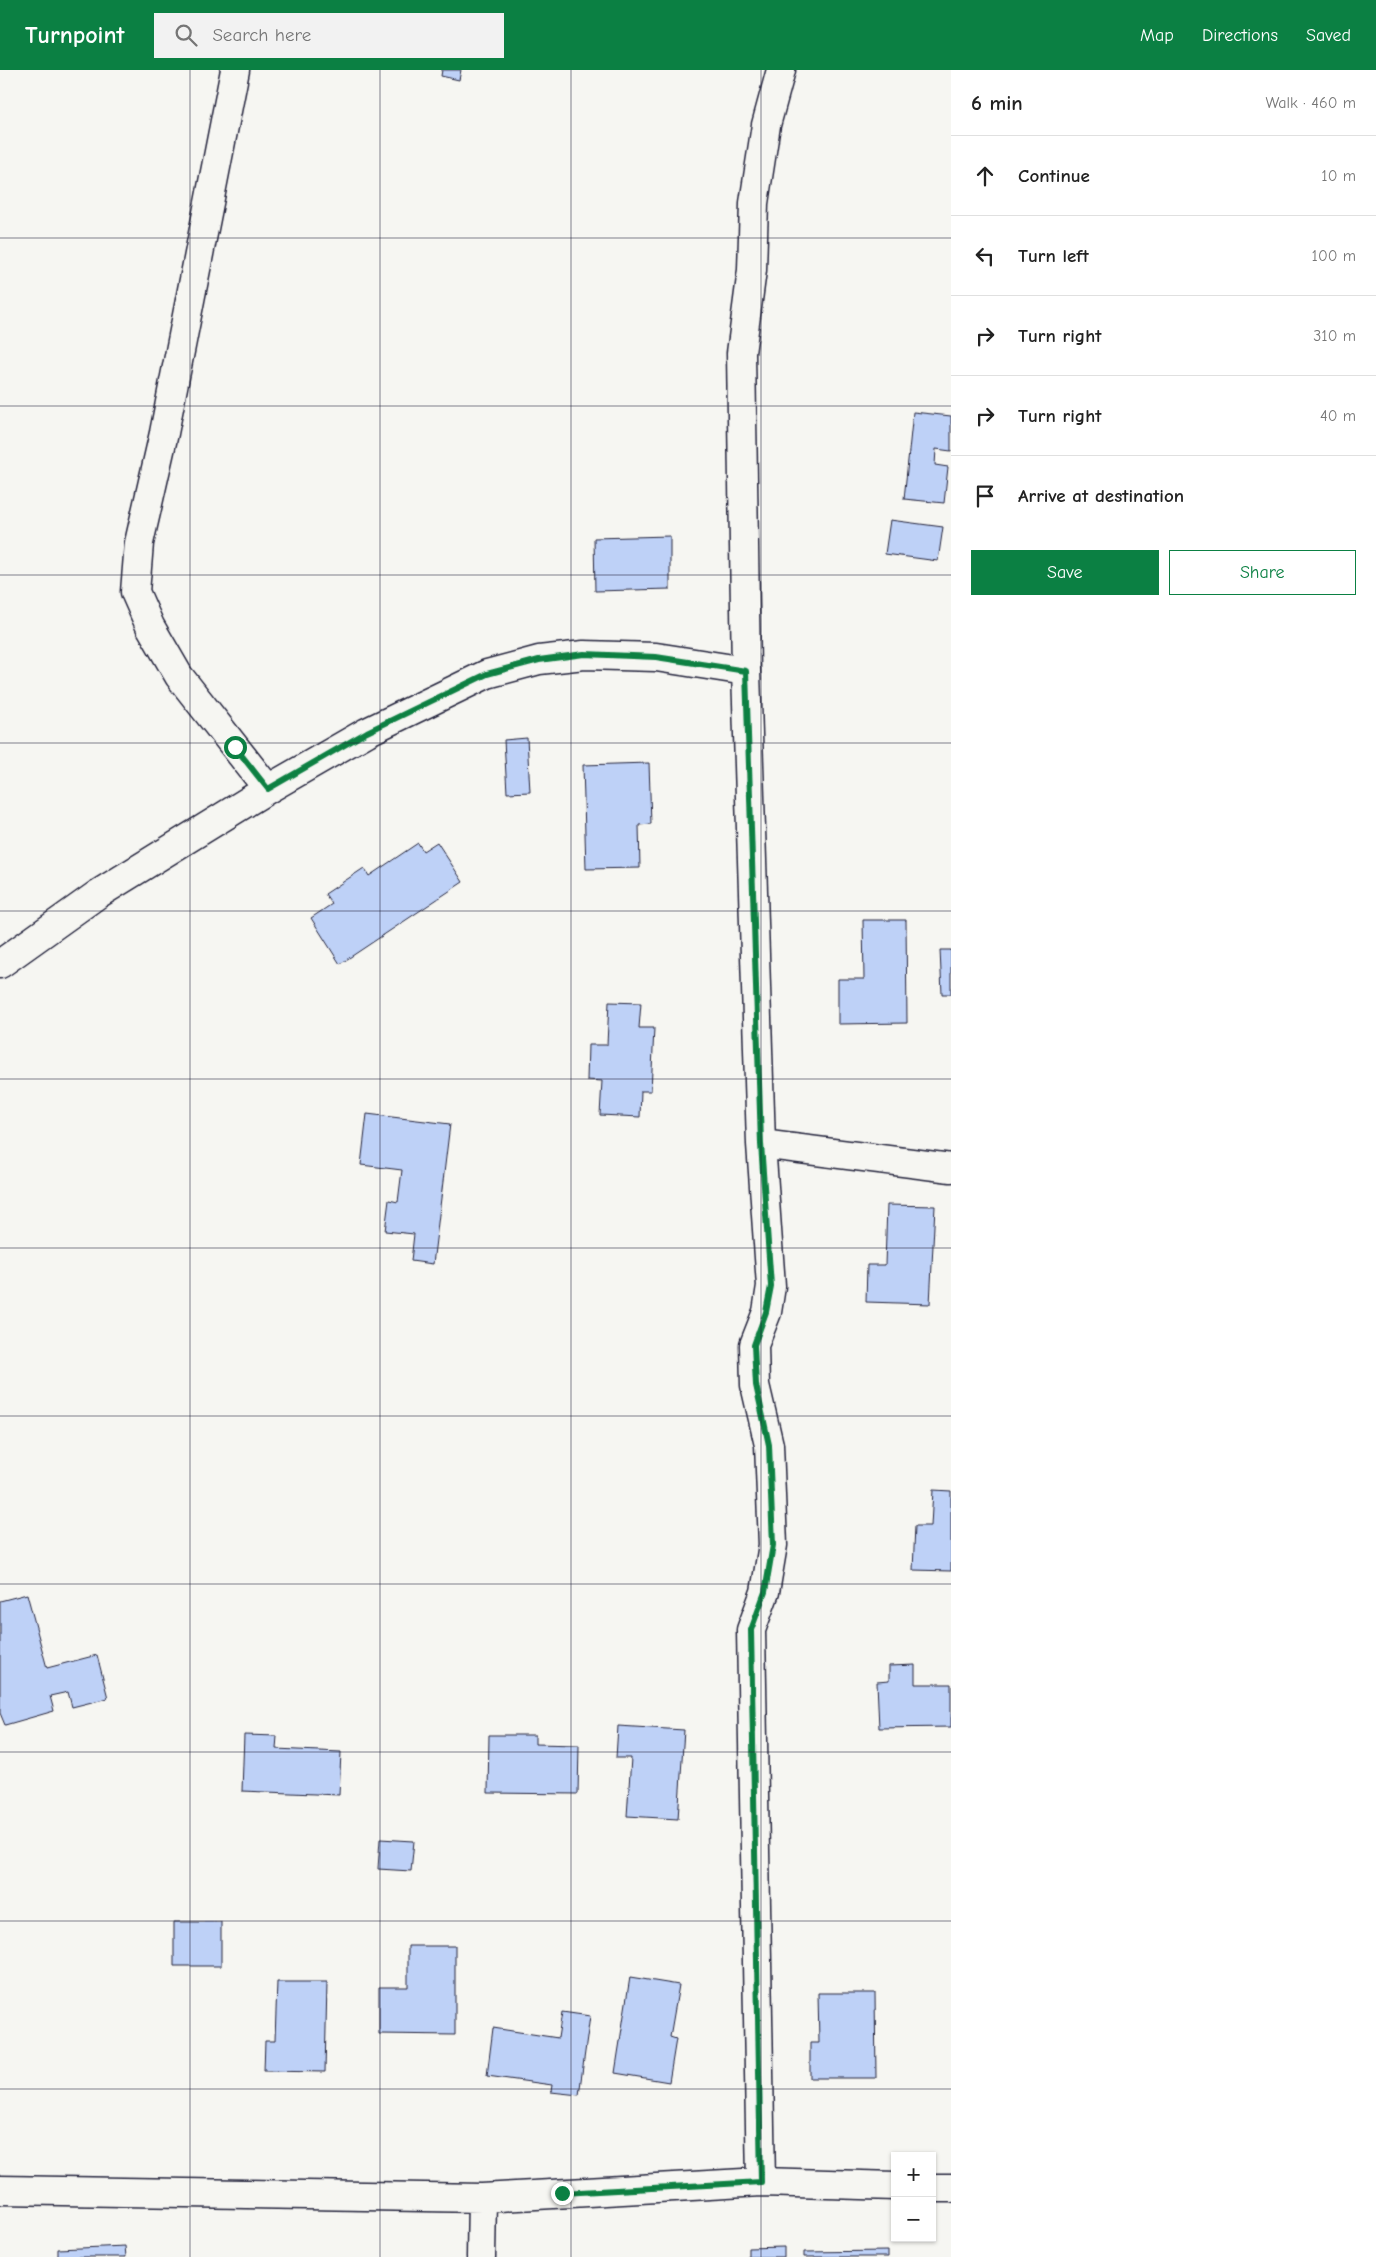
<!DOCTYPE html>
<html lang="en">
<head>
<meta charset="utf-8">
<style>
	body { margin:0; font-family:"Comic Neue",sans-serif; background:#f2f2f2; color:#222 }
	.controls { position:absolute; right:15px; bottom:15px; display:grid; overflow:hidden; border-radius:0px; box-shadow:0 1px 4px #0004 }
	.controls button { width:45px; height:45px; display:grid; place-items:center; padding:0; border:0; border-bottom:1px solid #e0e0e0; background:#fff; color:#222; font:25px sans-serif }
	.stop { position:absolute; width:15px; height:15px; margin:-11px; border:4px solid #0b8043; border-radius:50%; background:#fff }
	.stop.end { background:#0b8043; border-color:#fff; box-shadow:0 1px 5px #0008 }
	.list { margin:0; padding:0; list-style:none }
	h2 { display:flex; justify-content:space-between; align-items:center; height:65px; margin:0; padding:0 20px; font-size:21px }
	h2 small { font-size:16px; font-weight:400; color:#767676 }
	.list li { display:grid; grid-template-columns:32px 1fr auto; gap:15px; align-items:center; box-sizing:border-box; height:80px; padding:0 20px; border-top:1px solid #e0e0e0 }
	.list b { display:block; font-size:19px; white-space:nowrap }
	.list em { font-size:16px; font-style:normal; color:#767676 }
	.actions { display:flex; gap:10px; padding:15px 20px }
	.actions a { flex:1; padding:11px 0; border:1px solid #0b8043; border-radius:0px; text-align:center; font-size:18px; color:#0b8043 }
	.actions .main { background:#0b8043; color:#fff }
	.icon { flex:none; width:28px; height:28px; fill:none; stroke:currentColor; stroke-width:2; stroke-linecap:round; stroke-linejoin:round }
	.map { position:relative; flex:none; width:951px; height:2187px; overflow:hidden }
	header { display:flex; align-items:center; gap:30px; box-sizing:border-box; height:70px; padding:0 25px; background:#0b8043; color:#fff }
	header strong { font-size:24px }
	nav { display:flex; gap:28px; margin-inline-start:auto; font-size:18px }
	.search { width:350px; height:45px; background:#f2f2f2; display:flex; align-items:center; gap:12px; box-sizing:border-box; padding:0 18px; border-radius:0px; color:#767676; font-size:19px }
	main { display:flex }
	aside { flex:1; background:#fff }
	.map>svg:first-child { display:block }
	.building { fill:#bed1f7; stroke:#22223b }
	.lines { fill:none; stroke-linecap:round; stroke-linejoin:round }
	.minor-casing { stroke:#22223b; stroke-width:31 }
	.minor { stroke:#f6f6f2; stroke-width:28 }
	.route { stroke:#0b8043; stroke-width:6 }
	.grid { fill:none; stroke:#22223b; stroke-width:1; stroke-opacity:0.55 }
</style>
</head>
<body>
<header>
<strong>Turnpoint</strong>
<div class="search"><svg class="icon" aria-label="search" viewBox="0 0 24 24"><circle cx="10" cy="10" r="6"/><path d="M15 15l6 6"/></svg>Search here</div>
<nav><a>Map</a><a>Directions</a><a>Saved</a></nav>
</header>
<main>
<div class="map">
<svg width="951" height="2187" viewBox="0 0 951 2187">
	<rect width="100%" height="100%" fill="#f6f6f2"/>
	<filter id="ink" filterUnits="userSpaceOnUse"><feTurbulence type="fractalNoise" baseFrequency=".02" numOctaves="2"/><feDisplacementMap in="SourceGraphic" scale="10" xChannelSelector="R" yChannelSelector="G"/><feConvolveMatrix kernelMatrix="1 2 1 2 8 2 1 2 1" color-interpolation-filters="sRGB"/></filter>
	<g filter="url(#ink)">
		<path class="building" d="M442,0H461L459,10L441,6Z
			M913,342L951,346V381L936,379L935,395L948,397L944,433L904,429Z
			M890,450L943,457L938,491L885,484Z
			M670,466V519L595,521L594,468Z
			M527,668L530,722L507,723L504,670Z
			M649,693L651,754L639,755L640,798L586,799L583,695Z
			M437,772L463,812L340,894L311,848L332,834L325,824L364,798L369,806L418,773L423,781Z
			M863,850H906L907,953L838,954V909H864Z
			M940,880H951V924H942Z
			M609,932L641,933L639,958H654L651,1021H641L640,1047L600,1045L602,1011L587,1010L588,975H607Z
			M367,1044L450,1054L433,1194L411,1191L414,1164L385,1161L389,1130L398,1132L402,1100L361,1095Z
			M887,1135L935,1136L930,1234L866,1232L867,1195H885Z
			M933,1420L951,1421V1501L913,1500L915,1456H931Z
			M27,1524L47,1598L97,1585L108,1628L72,1637L68,1622L50,1626L54,1641L5,1655L0,1643V1531Z
			M915,1595V1614H951V1657L879,1658L877,1612L889,1611V1596Z
			M618,1656L684,1660L678,1749L627,1746L631,1688H616Z
			M244,1665L277,1666L276,1679L341,1682L339,1725L242,1721Z
			M489,1665H535V1674L579,1675L578,1724L488,1723Z
			M380,1769L414,1771L411,1801L378,1799Z
			M174,1852H221V1896H174Z
			M408,1876H455V1965L379,1964V1917H408Z
			M630,1907L679,1915L670,1967L676,1969L669,2012L615,2003Z
			M277,1912H327L325,2002L264,2001L265,1971H275Z
			M818,1923H875L876,2008H810V1973H819Z
			M562,1942L590,1946L579,2025L551,2022L552,2015L487,2006L493,1958L558,1968Z
			M125,2176L126,2187H58V2179Z
			M784,2177V2187H748V2178Z
			M888,2181V2187H804V2182Z"/>
		<g class="lines">
			<g class="minor-casing">
				<path id="minor" d="M235,0L164,363L139,473L135,522L150,556L179,606L268,719
					M0,894L98,824L268,719L367,662L487,604L539,590L584,585L656,587L746,601
					M761,1074L951,1098
					M761,2112L751,1560L765,1522L773,1475L769,1375L755,1315L754,1275L767,1242L771,1216L761,1074L746,601L741,283L752,200L754,133L766,55L781,0
					M932,2118H951
					M0,2120L482,2128L761,2112L895,2116
					M481,2187L482,2128"/>
			</g>
			<use href="#minor" class="minor"/>
		</g>
	</g>
	<g class="lines" filter="url(#ink)">
		<path class="route" d="M235,677L268,719L367,662L487,604L539,590L584,584L656,587L746,601L761,1074L771,1216L766,1242L754,1275L756,1315L769,1375L773,1475L765,1522L751,1560L761,2112L562,2123"/>
	</g>
	<path class="grid" d="M190,0V2187M380,0V2187M571,0V2187M761,0V2187M0,168H951M0,336H951M0,505H951M0,673H951M0,841H951M0,1009H951M0,1178H951M0,1346H951M0,1514H951M0,1682H951M0,1851H951M0,2019H951"/>
</svg>
<div class="controls">
<button>+</button>
<button>−</button>
</div>
<div class="stop" style="left:235px;top:677px"></div>
<div class="stop end" style="left:562px;top:2123px"></div>
</div>
<aside>
<h2>6 min<small>Walk · 460 m</small></h2>
<ul class="list">
<li><svg class="icon" aria-label="ahead" viewBox="0 0 24 24"><path d="M12 20V5M6 11l6-6 6 6"/></svg><div><b>Continue</b></div><em>10 m</em></li>
<li><svg class="icon" aria-label="left" viewBox="0 0 24 24"><path d="M17 20v-9H6M10 6l-5 5 5 5"/></svg><div><b>Turn left</b></div><em>100 m</em></li>
<li><svg class="icon" aria-label="right" viewBox="0 0 24 24"><path d="M7 20v-9h11M14 6l5 5-5 5"/></svg><div><b>Turn right</b></div><em>310 m</em></li>
<li><svg class="icon" aria-label="right" viewBox="0 0 24 24"><path d="M7 20v-9h11M14 6l5 5-5 5"/></svg><div><b>Turn right</b></div><em>40 m</em></li>
<li><svg class="icon" aria-label="arrive" viewBox="0 0 24 24"><path d="M6 21V4h12l-3 4 3 4H6"/></svg><div><b>Arrive at destination</b></div></li>
</ul>
<div class="actions"><a class="main">Save</a><a>Share</a></div>
</aside>
</main>
</body>
</html>
